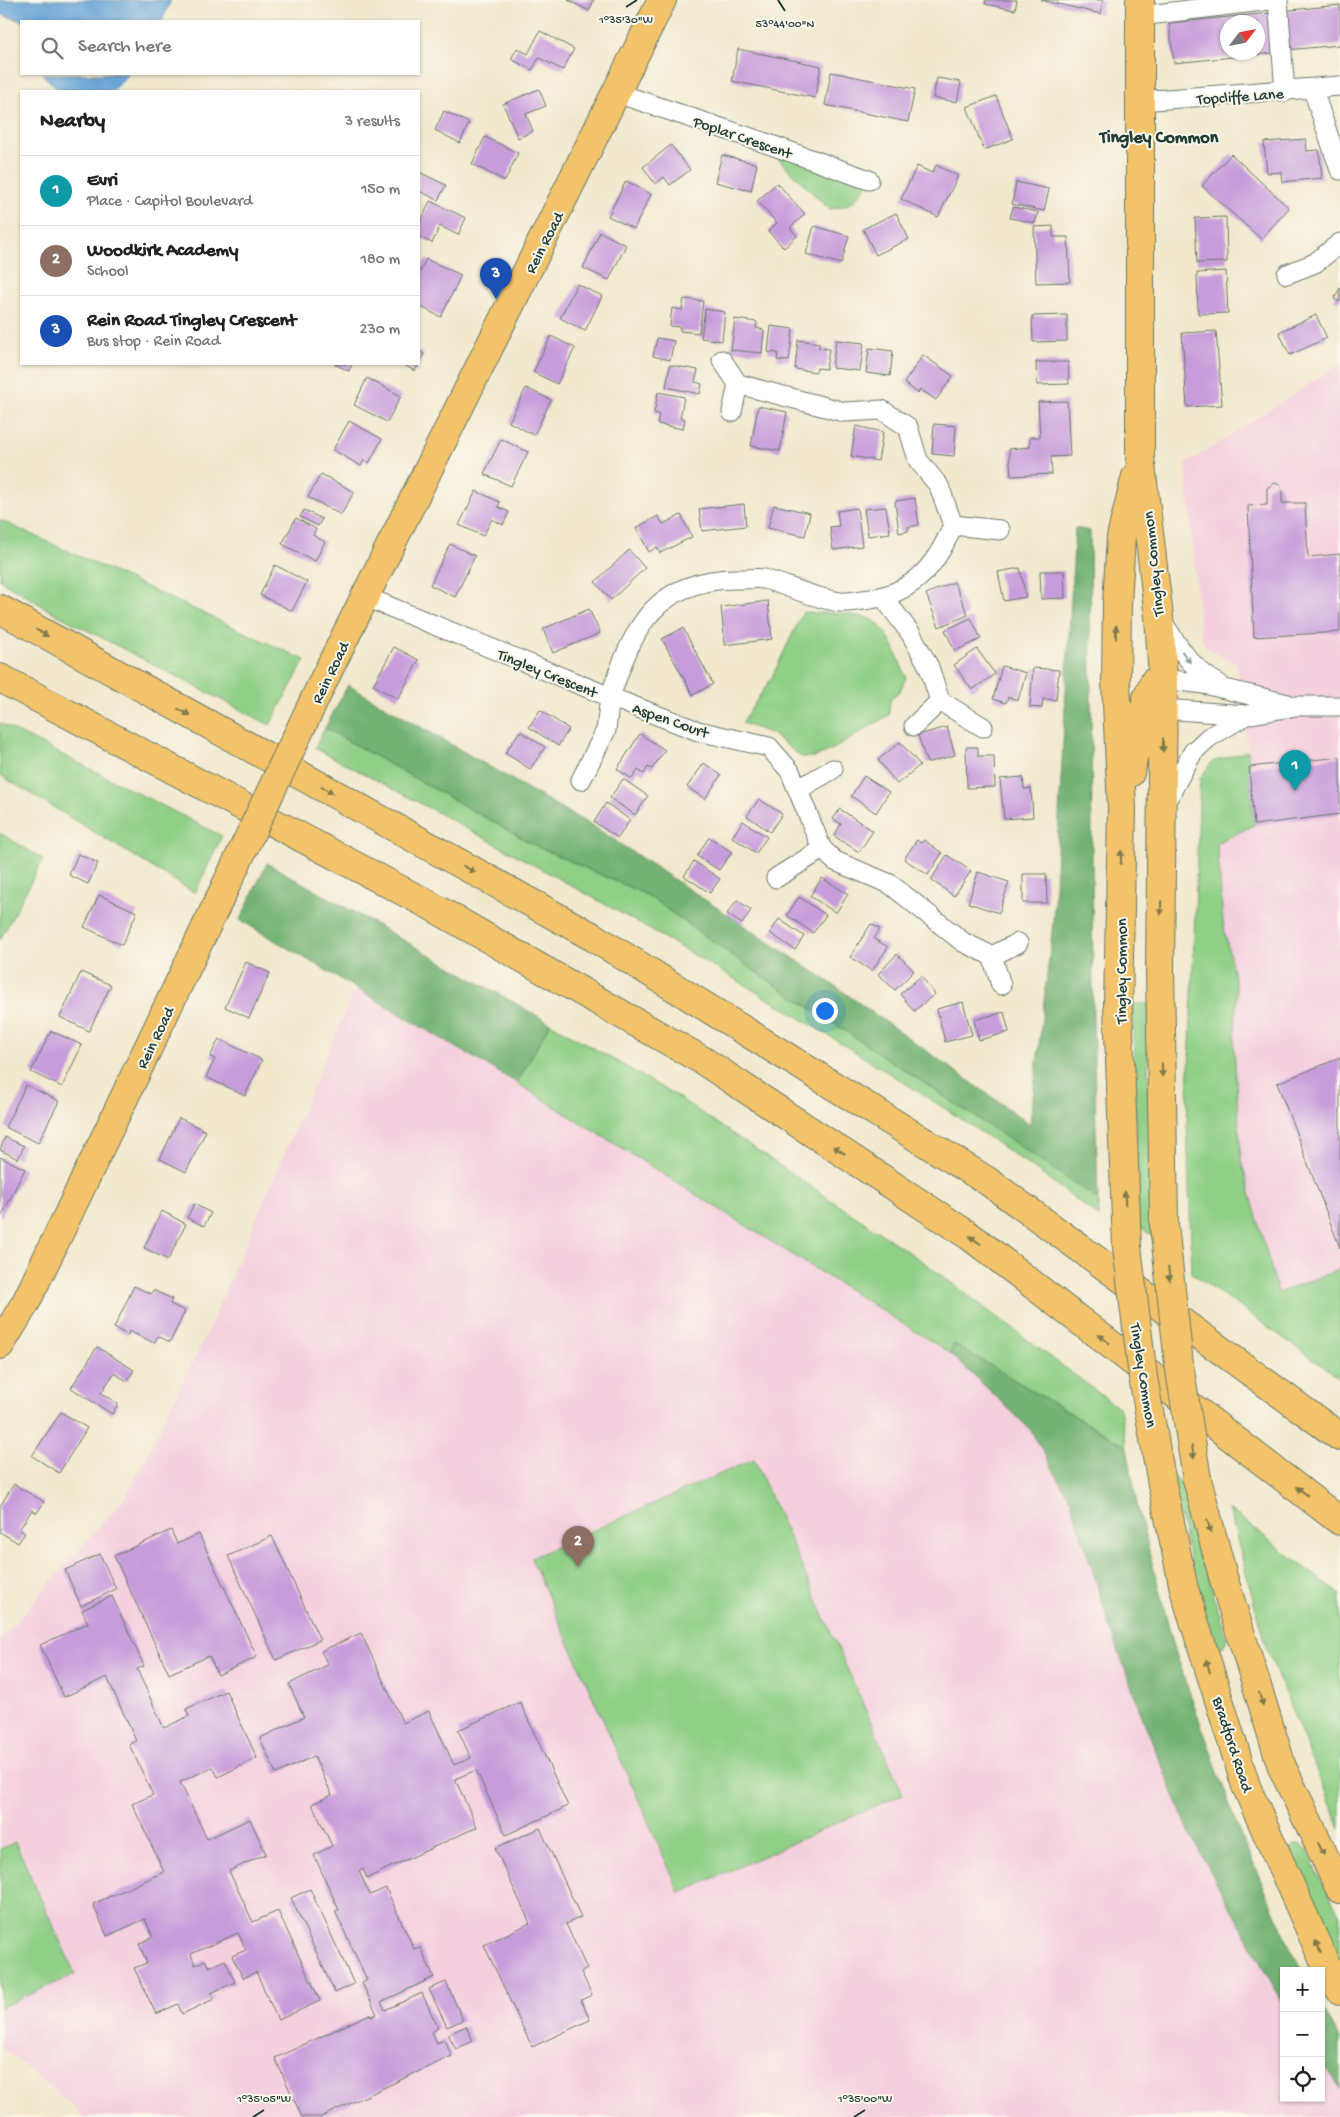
<!DOCTYPE html>
<html lang="en">
<head>
<meta charset="utf-8">
<style>
	body { margin:0; font-family:"Gochi Hand",sans-serif; background:#f2f2f2; color:#222 }
	.controls { position:absolute; right:15px; bottom:15px; display:grid; overflow:hidden; border-radius:0px; box-shadow:0 1px 4px #0004 }
	.controls button { width:45px; height:45px; display:grid; place-items:center; padding:0; border:0; border-bottom:1px solid #e0e0e0; background:#fff; color:#222; font:25px sans-serif }
	.compass { position:absolute; left:1220px; top:15px; width:45px; height:45px; border-radius:50%; background:#fff; box-shadow:0 1px 4px #0004; rotate:58deg }
	.you { position:absolute; left:824px; top:1010px; width:18px; height:18px; margin:-12px; border:4px solid #fff; border-radius:50%; background:#1a73e8; box-shadow:0 0 0 8px #1a73e833 }
	.badge { display:grid; place-items:center; width:32px; height:32px; border-radius:50%; background:#c8321e; color:#fff; font-size:16px; font-weight:700 }
	.pin { position:absolute; translate:-50% -41px; filter:drop-shadow(0 1px 2px #0008) }
	.pin::after { content:''; position:absolute; top:26px; width:18px; height:15px; background:inherit; clip-path:polygon(0 0,100% 0,50% 100%) }
	.list { margin:0; padding:0; list-style:none }
	h2 { display:flex; justify-content:space-between; align-items:center; height:65px; margin:0; padding:0 20px; font-size:21px }
	h2 small { font-size:16px; font-weight:400; color:#767676 }
	.list li { display:grid; grid-template-columns:32px 1fr auto; gap:15px; align-items:center; box-sizing:border-box; height:70px; padding:0 20px; border-top:1px solid #e0e0e0 }
	.list b { display:block; font-size:19px; white-space:nowrap }
	.list p { margin:0; font-size:16px; white-space:nowrap; color:#767676 }
	.list em { font-size:16px; font-style:normal; color:#767676 }
	.icon { flex:none; width:28px; height:28px; fill:none; stroke:currentColor; stroke-width:2; stroke-linecap:round; stroke-linejoin:round }
	.map { position:relative; flex:none; width:1340px; height:2117px; overflow:hidden }
	.search { position:absolute; background:#fff; box-shadow:0 1px 4px #0004; left:20px; top:20px; width:400px; height:55px; display:flex; align-items:center; gap:12px; box-sizing:border-box; padding:0 18px; border-radius:0px; color:#767676; font-size:19px }
	.panel { position:absolute; background:#fff; box-shadow:0 1px 4px #0004; left:20px; top:90px; width:400px; height:275px; border-radius:0px }
	.map>svg:first-child { display:block }
	.built { fill:#f4cfde }
	.green { fill:#8fcf86; stroke:#57865d }
	.forest { fill:#73b273; stroke:#497854 }
	.water { fill:#63a1d5; stroke:#416f84 }
	.building { fill:#c79cdb; fill-rule:evenodd }
	.lines { fill:none; stroke-linecap:round; stroke-linejoin:round }
	.street-casing { stroke:#68796a; stroke-width:21 }
	.primary-casing { stroke:#68796a; stroke-width:30 }
	.highway-casing { stroke:#68796a; stroke-width:30 }
	.street { stroke:#fff; stroke-width:19 }
	.primary { stroke:#f2c36a; stroke-width:28 }
	.highway { stroke:#f2c36a; stroke-width:28 }
	.primary-bridge-casing { stroke:#68796a; stroke-width:30; stroke-linecap:butt }
	.primary-bridge { stroke:#f2c36a; stroke-width:28 }
	.oneway { fill:#7e794c }
	.oneway2 { fill:#8f9e9a }
	.ticks { fill:none; stroke:#1f3d34; stroke-width:2 }
	.labels { text-anchor:middle; stroke-width:4; stroke-linejoin:round; paint-order:stroke }
	.street-label { font-size:16px; fill:#1f3d34; stroke:#fbf7ec }
	.neighbourhood-label { font-size:18px; font-weight:bold; fill:#1f3d34; stroke:#fbf7ec }
	.ticks-label { font-size:12px; text-anchor:middle; fill:#1f3d34; stroke:#fbf7ec; stroke-width:4; stroke-linejoin:round; paint-order:stroke }
</style>
</head>
<body>
<div class="map">
<svg width="1340" height="2117" viewBox="0 0 1340 2117">
	<rect width="100%" height="100%" fill="#fbf7ec"/>
	<filter id="ink" filterUnits="userSpaceOnUse"><feTurbulence type="fractalNoise" baseFrequency=".02" numOctaves="2"/><feDisplacementMap in="SourceGraphic" scale="10" xChannelSelector="R" yChannelSelector="G"/><feConvolveMatrix kernelMatrix="1 2 1 2 8 2 1 2 1" color-interpolation-filters="sRGB"/></filter>
	<filter id="wash" filterUnits="userSpaceOnUse"><feTurbulence type="fractalNoise" baseFrequency=".0096" numOctaves="4" result="noise"/><feDisplacementMap in="SourceGraphic" scale="20" xChannelSelector="R" yChannelSelector="G"/><feGaussianBlur stdDeviation="1.12" result="paint"/><feColorMatrix in="noise" values="0 0 0 0 0 0 0 0 0 0 0 0 0 0 0 0 0 1.4 0 .05"/><feComposite in="paint" operator="in"/></filter>
	<g filter="url(#wash)">
		<rect width="100%" height="100%" fill="#f1e8cd"/>
		<path class="built" d="M1340,364V1269L1278,1294L1241,1160L1234,1046L1237,992L1223,922L1217,843L1254,825L1248,751L1237,664L1216,654L1205,646L1200,633L1186,464Z
			M355,989L517,1083L950,1353L1030,1429L1071,1501L1112,1633L1145,1724L1190,1834L1284,2005V2098H1321V2061L1340,2089V2117H85L0,2045V1640L127,1495L207,1333Z"/>
		<path class="green" d="M760,141L869,180C857,200 853,206 829,209Z
			M0,520L305,660L270,725L56,614L0,580Z
			M803,612C821,614 857,612 872,620C890,630 898,659 906,677L900,691L890,699L889,715L830,751L814,757H801L772,734L742,723L772,677Z
			M0,723L222,836L195,893L0,775Z
			M325,728L538,847L647,895L759,974L1039,1159L1098,1200L1099,1217C1021,1156 936,1102 852,1050C677,941 497,843 315,748Z
			M1248,751L1254,825L1217,843L1223,922L1237,992L1234,1046L1241,1160L1278,1293L1340,1269V1378L1192,1273L1187,1124L1200,778L1212,762Z
			M0,833L43,859L0,940Z
			M1132,1004H1149L1148,1092L1153,1237L1139,1226Z
			M550,1023L673,1094L922,1261L1120,1409L1127,1447L954,1344L950,1353L517,1083Z
			M754,1459L903,1794L680,1893L531,1558Z
			M1170,1471L1188,1490L1203,1559L1227,1639L1223,1647H1218L1213,1643L1192,1568Z
			M1229,1509L1340,1595V1829L1265,1644Z
			M15,1842L75,1974L0,2008V1849Z
			M1300,1843L1307,1850L1340,1916V1963L1290,1852L1294,1846Z"/>
		<path class="forest" d="M1075,528L1090,531L1093,1018L1098,1200L1039,1159L759,974L647,895L538,847L325,728L348,685L599,830L825,979L1030,1124L1053,923Z
			M267,863L550,1023L517,1083L240,920Z
			M954,1344L1127,1447L1138,1509L1176,1654L1239,1831L1289,1945L1303,1971H1284V2005L1190,1834L1145,1724L1112,1633L1071,1501L1030,1429L950,1353Z
			M1321,2005L1340,2039V2089L1321,2061Z"/>
		<path class="water" d="M0,0H171L162,21H22L0,14Z
			M42,74H129L113,91H59Z"/>
		<g id="blocks">
			<path class="building" d="M568,0H594L589,11Z
				M986,0H1017L1015,10L985,4Z
				M1041,0H1103L1101,14Z
				M1340,5V45L1286,50L1281,11Z
				M1269,13L1273,53L1174,63L1169,23ZM1228,22H1258V52H1228Z
				M540,31L574,49L563,70L539,58L532,70L511,59L517,48L528,54Z
				M738,49L821,66L815,98L732,81Z
				M831,72L915,89L908,122L825,105Z
				M937,78L961,82L957,102L933,98Z
				M539,89L546,106L526,114L533,131L518,138L503,104Z
				M996,96L1013,139L984,150L967,107Z
				M444,111L469,123L460,143L435,130Z
				M485,137L518,153L505,181L472,164Z
				M1306,139L1307,151L1319,150L1322,178L1282,182L1281,172L1267,173L1264,142Z
				M671,145L690,170L670,185L664,177L655,184L643,167Z
				M1231,154L1289,208L1261,239L1202,186Z
				M722,155L757,164L751,191L715,182Z
				M936,165L958,176L938,217L901,199L917,166L932,173Z
				M419,172L446,185L438,200L419,191Z
				M626,181L651,194L634,229L608,216Z
				M1016,182L1049,189L1044,211L1012,204Z
				M777,183L805,214L790,228L797,236L784,248L768,231L777,223L757,201Z
				M430,201L466,218L458,235L440,226L432,243L419,237V226Z
				M1013,207L1038,212L1035,223L1010,218Z
				M896,213L909,239L876,255L863,229Z
				M1226,217L1227,262L1197,263L1195,218Z
				M814,226L849,236L841,264L806,254Z
				M1053,226V237H1068L1070,282L1036,283L1034,227Z
				M600,232L626,245L609,280L583,268Z
				M426,259L461,275L441,317L419,306V274Z
				M1226,271L1228,313L1198,314L1197,273Z
				M577,284L602,296L585,331L560,318Z
				M1340,288V302L1334,299Z
				M684,299L703,301L699,333L680,331V327L670,326L672,308L682,310Z
				M705,309L725,312L722,341L701,338Z
				M1067,315V341L1033,342L1032,316Z
				M1316,315L1327,338L1290,355L1279,332Z
				M735,319L757,322L756,328L764,330L762,353L731,350Z
				M771,326L793,329L789,361L777,360L778,353L768,352Z
				M1216,331L1222,405L1187,407L1182,333Z
				M551,336L575,348L557,384L533,372Z
				M657,338L674,341L670,360L653,356Z
				M798,340L819,343V348L829,349L826,369L817,368L816,372L795,369Z
				M836,340L864,343L860,371L832,368Z
				M869,348L893,351L890,376L866,373Z
				M419,351L424,354L415,371L402,364H419Z
				M923,355L953,376L936,400L920,389L918,393L904,383Z
				M1036,362H1068L1069,384L1037,385Z
				M334,364H352L349,371Z
				M670,365L698,370L695,382L702,384L700,394L666,387Z
				M367,378L401,396L387,422L354,405Z
				M526,388L551,400L534,435L509,422Z
				M658,392L684,397L680,418L685,419L683,429L657,424L659,414L654,413Z
				M1067,401L1070,456L1051,457L1052,474L1011,476L1009,449L1030,447V437H1040L1038,402Z
				M758,406L787,412L780,451L751,446Z
				M349,421L382,439L369,463L364,460L361,466L333,450Z
				M934,424L956,426L954,456L932,454Z
				M856,426L883,432L878,461L851,456Z
				M501,439L528,452L511,486L484,474Z
				M321,474L354,492L341,515L308,497Z
				M1275,483L1280,485L1282,490V503H1305L1308,557L1340,554V632L1254,637L1248,506L1267,505V488Z
				M476,491L500,502L498,507L509,512L503,525L492,519L483,536L459,525Z
				M915,498L919,525L908,527V531L899,533L895,501Z
				M744,504L746,526L702,531L699,509Z
				M774,505L810,513L805,536L768,528Z
				M886,507L890,533L868,536L864,509Z
				M857,508L862,546L833,550L830,527L839,526L837,511Z
				M304,510L322,519L318,526L300,517Z
				M681,515L692,537L660,553L657,547L649,552L636,528L658,516L663,524Z
				M296,518L316,529L313,535L325,542L315,561L282,544Z
				M450,544L475,556L455,597L430,585Z
				M629,550L645,568L611,600L595,582Z
				M275,565L307,582L292,611L260,595Z
				M1020,568L1026,597L1004,601L998,572Z
				M1040,571H1064L1065,598L1041,599Z
				M954,582L968,615L939,627L926,594Z
				M768,601L772,639L725,645L721,607Z
				M589,609L600,633L553,653L543,629Z
				M971,618L981,639L955,651L945,630Z
				M683,628L713,684L693,695L662,639Z
				M394,647L419,660L398,699L373,685Z
				M977,649L995,674L972,690L954,665Z
				M1002,666L1026,673L1018,700L1008,697L1006,703L993,699Z
				M1033,668L1059,670L1056,700L1043,699L1042,708L1030,707Z
				M540,710L569,729L558,746L529,727Z
				M947,727L955,755L927,763L918,735Z
				M520,731L545,747L530,769L505,753Z
				M640,734L665,750L652,769L648,767L644,774L638,770L632,779L617,769Z
				M900,742L920,765L897,784L878,760Z
				M966,747H978V756H994L995,787L967,788Z
				M1340,757V814L1254,825L1249,767Z
				M704,763L721,775L705,799L687,787Z
				M864,776L889,792L876,813L851,796Z
				M1023,777L1024,789L1031,788L1033,817L1004,819L1000,779Z
				M623,779L648,796L635,815L610,798Z
				M759,799L782,814L770,832L747,816Z
				M606,803L630,820L618,838L594,822Z
				M840,809L873,831L859,852L834,836L841,824L833,819Z
				M743,821L767,837L756,853L732,837Z
				M709,837L732,852L719,870L697,856Z
				M917,840L921,843L924,840L942,853L928,875L904,859Z
				M78,854L98,863L88,884L69,875Z
				M947,855L971,871L954,896L931,880Z
				M694,861L720,879L710,893L684,876Z
				M978,872L1009,882L999,913L968,903Z
				M1023,874H1046L1047,903H1023Z
				M822,878L848,894L836,913L810,896Z
				M99,895L137,912L122,945L84,927Z
				M799,897L826,915L813,933L787,915Z
				M737,900L751,910L742,924L727,914Z
				M779,919L804,936L795,950L770,933Z
				M871,924L880,929L874,939L888,947L872,971L850,957Z
				M897,954L914,971L895,990L878,974Z
				M246,962L270,973L249,1018L225,1007Z
				M81,972L111,985L89,1031L60,1017Z
				M921,976L935,994L914,1011L900,994Z
				M963,1002L972,1035L945,1042L937,1009Z
				M1004,1012L1009,1032L979,1040L974,1020Z
				M51,1031L82,1045L62,1087L31,1072Z
				M219,1039L262,1060L245,1096L206,1077L215,1059L210,1057Z
				M1340,1058V1248L1277,1083Z
				M26,1085L59,1101L38,1143L5,1127Z
				M179,1118L206,1131L186,1172L160,1159Z
				M5,1137L24,1146L18,1159L0,1150Z
				M0,1157L25,1169L1,1217L0,1216Z
				M194,1204L211,1213L204,1226L187,1218Z
				M162,1211L186,1224L168,1260L144,1248Z
				M134,1286L151,1294L153,1290L172,1299L170,1304L185,1311L170,1342L158,1336L154,1343L129,1331L128,1335L114,1328Z
				M97,1347L134,1370L127,1381L114,1373L101,1393L118,1404L112,1414L71,1388Z
				M61,1412L87,1428L59,1473L32,1456Z
				M14,1484L44,1502L37,1513L32,1510L19,1530L25,1533L18,1543L0,1532V1506Z
				M171,1530L177,1544L199,1534L257,1657L218,1675L209,1656L169,1674L114,1556Z
				M272,1536L320,1640L276,1660L228,1556Z
				M100,1554L116,1589L81,1606L65,1570Z
				M112,1596L144,1666L137,1669L164,1728L189,1716L186,1709L226,1691L257,1758L218,1777L213,1767L180,1782L207,1839L250,1819L266,1854L229,1871L253,1922L278,1911L320,2001L278,2020L256,1972L243,1978L232,1956L246,1950L238,1933L191,1954L195,1965L205,1960L209,1967L225,1960L235,1982L211,1993L214,1999L182,2014L178,2004L156,2014L134,1968L147,1963L139,1944L153,1937L145,1919L107,1936L93,1904L164,1872L132,1804L153,1795L129,1744L136,1741L107,1677L64,1697L40,1645L88,1623L82,1610Z
				M361,1633L403,1723L429,1711L454,1765L471,1758L458,1730L520,1702L568,1806L506,1835L476,1770L455,1779L477,1827L367,1878L363,1869L359,1871L370,1895L386,1888L414,1949L420,1947L434,1977L381,2002L385,2010L422,1993L438,2028L432,2032L437,2043L444,2040L452,2056L321,2117H302L275,2058L370,2014L371,2017L377,2014L362,1983L367,1980L335,1911L339,1910L314,1855L332,1846L312,1804L332,1795L314,1756L276,1774L260,1738L304,1717L289,1684L328,1665L321,1651Z
				M540,1828L581,1917L566,1924L587,1969L581,1972L592,1995L581,2000L590,2020L532,2047L484,1945L530,1923L495,1848Z
				M310,1889L354,1984L335,1993L291,1898Z
				M446,1982L463,2020L447,2027L429,1989Z
				M466,2026L473,2041L456,2049L448,2034Z"/>
		</g>
	</g>
	<g filter="url(#ink)">
		<use href="#blocks" fill-opacity="0" stroke="#68796a" stroke-width="1"/>
		<g class="lines">
			<g class="street-casing">
				<path id="street" d="M1278,0L1285,92
					M1140,16L1270,0
					M1313,90L1340,170
					M617,93L760,141L869,180
					M1140,101L1340,86
					M1287,274L1315,263L1340,243
					M722,360L738,384L732,412
					M953,525L1000,530
					M366,597L610,697C619,671 628,644 644,621C667,589 703,578 741,579C748,579 757,578 764,579C789,586 813,598 840,602C847,603 856,601 863,600C911,595 935,569 953,525L939,486L918,460L908,427L882,410L844,412L738,384
					M884,598L911,634L929,667L940,701
					M1160,618C1177,644 1190,669 1219,684
					M1163,679L1204,684L1288,704
					M1163,709L1246,715L1296,706H1340
					M914,726L940,701L983,727
					M581,780L606,730L610,697L698,731L769,747L790,771L822,849L835,861L890,884L963,942L992,956
					M799,789L833,769
					M1165,803L1193,752L1208,738L1246,715
					M776,878L822,849
					M1001,985L992,956L1018,943"/>
			</g>
			<g class="primary-casing">
				<path id="primary" d="M1140,0V457L1159,617L1163,679L1160,968L1164,1225
					M327,673L662,0
					M1130,773L1147,698L1154,682L1161,680
					M1127,1247L1118,1007L1122,809L1116,681L1117,604L1121,537L1136,476
					M0,1345L26,1302L219,900
					M1197,1479L1224,1580L1282,1767L1340,1889
					M1162,1484L1184,1589L1246,1786L1328,1970L1340,1990"/>
			</g>
			<g class="highway-casing">
				<path id="highway" d="M0,609L593,937L989,1182L1340,1437
					M0,678L431,906L702,1060L971,1237L1340,1521"/>
			</g>
			<use href="#street" class="street"/>
			<use href="#primary" class="primary"/>
			<use href="#highway" class="highway"/>
			<g class="primary-bridge-casing">
				<path id="primary-bridge" d="M219,900L327,673
					M1164,1225L1179,1364L1197,1479
					M1127,1247L1143,1377L1162,1484"/>
			</g>
			<use href="#primary-bridge" class="primary-bridge"/>
		</g>
		<defs><path id="oneway-solid" d="M-6-.8H1V-3.2L6.5 0L1 3.2V.8H-6Z" transform="scale(1.25)"/></defs>
		<g class="oneway">
			<use href="#oneway-solid" transform="translate(1116 632) rotate(-89)"/>
			<use href="#oneway-solid" transform="translate(42 633) rotate(30)"/>
			<use href="#oneway-solid" transform="translate(184 712) rotate(29)"/>
			<use href="#oneway-solid" transform="translate(1163 745) rotate(90)"/>
			<use href="#oneway-solid" transform="translate(327 790) rotate(29)"/>
			<use href="#oneway-solid" transform="translate(1121 857) rotate(-89)"/>
			<use href="#oneway-solid" transform="translate(469 869) rotate(29)"/>
			<use href="#oneway-solid" transform="translate(1161 908) rotate(91)"/>
			<use href="#oneway-solid" transform="translate(1162 1070) rotate(89)"/>
			<use href="#oneway-solid" transform="translate(839 1150) rotate(-147)"/>
			<use href="#oneway-solid" transform="translate(1125 1198) rotate(-92)"/>
			<use href="#oneway-solid" transform="translate(975 1240) rotate(-144)"/>
			<use href="#oneway-solid" transform="translate(1169 1274) rotate(84)"/>
			<use href="#oneway-solid" transform="translate(1104 1339) rotate(-142)"/>
			<use href="#oneway-solid" transform="translate(1193 1452) rotate(81)"/>
			<use href="#oneway-solid" transform="translate(1302 1491) rotate(-142)"/>
			<use href="#oneway-solid" transform="translate(1209 1526) rotate(75)"/>
			<use href="#oneway-solid" transform="translate(1208 1666) rotate(-107)"/>
			<use href="#oneway-solid" transform="translate(1261 1699) rotate(73)"/>
			<use href="#oneway-solid" transform="translate(1321 1849) rotate(65)"/>
			<use href="#oneway-solid" transform="translate(1318 1947) rotate(-114)"/>
		</g>
		<use class="oneway2" href="#oneway-solid" transform="translate(1186 657) rotate(54)"/>
	</g>
	<path class="ticks" d="M778,0L785,11M626,7L637,0M253,2117L264,2110M854,2117L865,2110"/>
	<g class="labels">
		<g class="street-label">
			<text transform="translate(1240 95) rotate(-4)" y="6">Topcliffe Lane</text>
			<text transform="translate(743 136) rotate(19)" y="6">Poplar Crescent</text>
			<text transform="translate(543 242) rotate(-63)" y="6">Rein Road</text>
			<text transform="translate(1152 564) rotate(-96)" y="6">Tingley Common</text>
			<text transform="translate(329 672) rotate(-64)" y="6">Rein Road</text>
			<text transform="translate(548 672) rotate(22)" y="6">Tingley Crescent</text>
			<text transform="translate(671 719) rotate(19)" y="6">Aspen Court</text>
			<text transform="translate(1120 971) rotate(-90)" y="6">Tingley Common</text>
			<text transform="translate(154 1037) rotate(-64)" y="6">Rein Road</text>
			<text transform="translate(1145 1375) rotate(81)" y="6">Tingley Common</text>
			<text transform="translate(1234 1744) rotate(72)" y="6">Bradford Road</text>
		</g>
		<g class="neighbourhood-label">
			<text x="1159" y="142">Tingley Common</text>
		</g>
	</g>
	<g class="ticks-label">
		<text x="626" y="23">1°35'30"W</text>
		<text x="785" y="27">53°44'00"N</text>
		<text x="264" y="2102">1°35'05"W</text>
		<text x="865" y="2102">1°35'00"W</text>
	</g>
</svg>
<div class="controls">
<button>+</button>
<button>−</button>
<button><svg class="icon" aria-label="locate" viewBox="0 0 24 24"><circle cx="12" cy="12" r="6"/><path d="M12 2v4M12 18v4M2 12h4M18 12h4"/></svg></button>
</div>
<svg class="compass" viewBox="-18 -18 36 36"><path d="M0-13l5 13h-10z" fill="#e53935"/><path d="M0 13l5-13h-10z" fill="#767676"/></svg>
<div class="you"></div>
<div class="pin badge" style="left:1295px;top:791px;background:#0f9aa8">1</div>
<div class="pin badge" style="left:578px;top:1567px;background:#8d6e63">2</div>
<div class="pin badge" style="left:496px;top:299px;background:#1a4fb4">3</div>
<div class="search"><svg class="icon" aria-label="search" viewBox="0 0 24 24"><circle cx="10" cy="10" r="6"/><path d="M15 15l6 6"/></svg>Search here</div>
<section class="panel">
<h2>Nearby<small>3 results</small></h2>
<ul class="list">
<li><span class="badge" style="background:#0f9aa8">1</span><div><b>Evri</b><p>Place · Capitol Boulevard</p></div><em>150 m</em></li>
<li><span class="badge" style="background:#8d6e63">2</span><div><b>Woodkirk Academy</b><p>School</p></div><em>180 m</em></li>
<li><span class="badge" style="background:#1a4fb4">3</span><div><b>Rein Road Tingley Crescent</b><p>Bus stop · Rein Road</p></div><em>230 m</em></li>
</ul>
</section>
</div>
</body>
</html>
